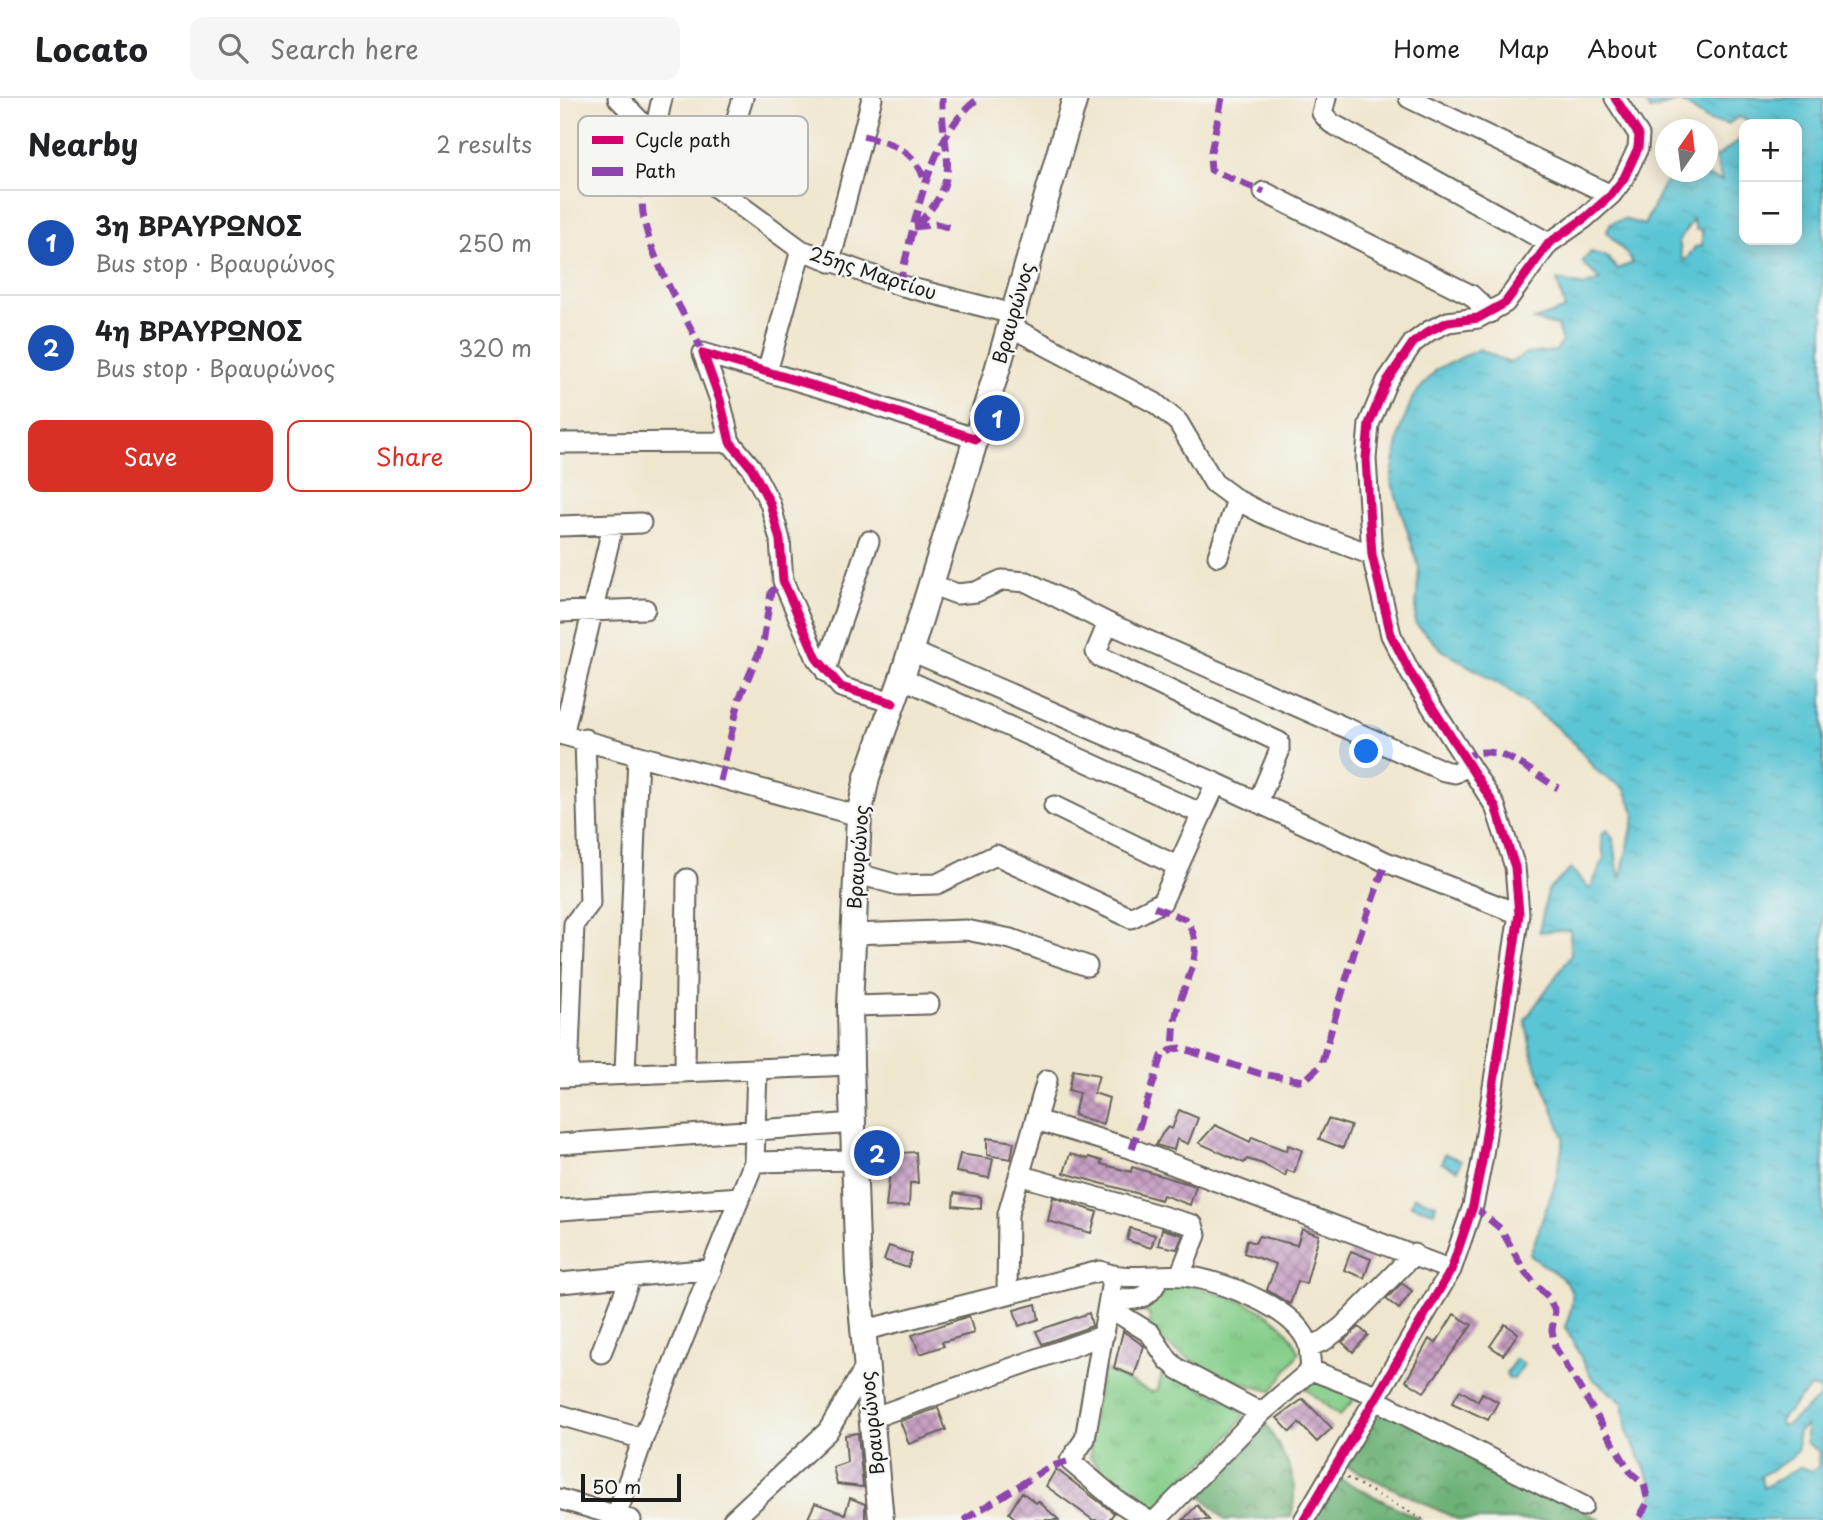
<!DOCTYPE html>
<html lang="en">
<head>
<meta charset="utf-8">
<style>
	body { margin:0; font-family:"Playpen Sans",sans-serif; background:#f6f6f6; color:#202124 }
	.controls { position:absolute; right:21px; top:21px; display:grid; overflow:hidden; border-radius:14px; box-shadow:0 4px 18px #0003 }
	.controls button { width:63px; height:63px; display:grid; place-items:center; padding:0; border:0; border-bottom:2px solid #e0e0e0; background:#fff; color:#202124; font:35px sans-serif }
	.compass { position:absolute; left:1095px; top:21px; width:63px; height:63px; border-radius:50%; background:#fff; box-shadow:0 4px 18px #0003; rotate:14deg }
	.scale { position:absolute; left:21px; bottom:18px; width:100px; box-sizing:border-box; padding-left:7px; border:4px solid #1c1c1c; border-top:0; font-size:19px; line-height:24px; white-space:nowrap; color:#1c1c1c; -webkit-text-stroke:5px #f6f6f2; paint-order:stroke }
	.you { position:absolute; left:807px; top:654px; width:24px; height:24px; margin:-18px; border:5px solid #fff; border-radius:50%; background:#1a73e8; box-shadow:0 0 0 10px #1a73e833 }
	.badge { display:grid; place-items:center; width:46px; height:46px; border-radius:50%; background:#d93025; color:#fff; font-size:23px; font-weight:700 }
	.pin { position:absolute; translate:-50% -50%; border:4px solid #fff; box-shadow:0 2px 7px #0006 }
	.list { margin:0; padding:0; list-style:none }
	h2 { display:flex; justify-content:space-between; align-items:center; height:91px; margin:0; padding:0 28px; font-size:30px }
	h2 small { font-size:23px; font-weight:400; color:#757577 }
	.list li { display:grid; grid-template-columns:46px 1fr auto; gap:21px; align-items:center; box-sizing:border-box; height:105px; padding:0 28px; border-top:2px solid #e0e0e0 }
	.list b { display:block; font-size:26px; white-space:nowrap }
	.list p { margin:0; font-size:23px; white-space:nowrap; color:#757577 }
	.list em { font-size:23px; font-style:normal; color:#757577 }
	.actions { display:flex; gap:14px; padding:21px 28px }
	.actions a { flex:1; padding:16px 0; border:2px solid #d93025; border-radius:14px; text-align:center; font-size:24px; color:#d93025 }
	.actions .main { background:#d93025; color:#fff }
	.icon { flex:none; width:38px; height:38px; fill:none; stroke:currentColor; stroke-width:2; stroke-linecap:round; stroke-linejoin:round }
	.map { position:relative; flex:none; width:1263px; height:1422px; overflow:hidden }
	header { display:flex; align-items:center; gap:42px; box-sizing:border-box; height:98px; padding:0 35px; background:#fff; border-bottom:2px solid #e0e0e0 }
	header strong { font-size:33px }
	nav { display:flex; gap:38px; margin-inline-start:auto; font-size:24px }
	.search { width:490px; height:63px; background:#f6f6f6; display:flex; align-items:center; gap:18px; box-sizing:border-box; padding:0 24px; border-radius:14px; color:#757577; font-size:26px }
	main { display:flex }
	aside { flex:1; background:#fff }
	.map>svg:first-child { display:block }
	.grass { fill:url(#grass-tufts); stroke:#507553; stroke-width:2 }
	.forest { fill:url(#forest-crowns); stroke:#446649; stroke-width:2 }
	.water { fill:url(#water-ripples); stroke:#3b7078; stroke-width:2; fill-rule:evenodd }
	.building { fill:url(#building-cross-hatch) }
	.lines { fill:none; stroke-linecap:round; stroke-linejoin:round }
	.minor-casing { stroke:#66635a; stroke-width:23 }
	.major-casing { stroke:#66635a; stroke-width:28 }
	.path { stroke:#66635a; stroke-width:2.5; stroke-dasharray:2 5; stroke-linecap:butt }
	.minor { stroke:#fff; stroke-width:19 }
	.major { stroke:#fff; stroke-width:24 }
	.quiet { stroke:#8e44ad; stroke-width:7; stroke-dasharray:14 7; stroke-linecap:butt }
	.cycleway-casing { stroke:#f6f6f2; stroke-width:13 }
	.cycleway { stroke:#d6006c; stroke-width:9 }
	.labels { text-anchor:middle; stroke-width:5; stroke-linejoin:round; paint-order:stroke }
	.street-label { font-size:19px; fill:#1c1c1c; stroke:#f6f6f2 }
	.key { fill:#f6f6f2; stroke:#b5b5b2; stroke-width:2 }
	.key-label { font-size:19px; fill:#1c1c1c }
</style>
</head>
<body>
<header>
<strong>Locato</strong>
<div class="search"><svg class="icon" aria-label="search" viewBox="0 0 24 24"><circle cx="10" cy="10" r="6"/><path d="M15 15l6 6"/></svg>Search here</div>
<nav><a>Home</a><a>Map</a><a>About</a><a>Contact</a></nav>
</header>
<main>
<aside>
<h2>Nearby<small>2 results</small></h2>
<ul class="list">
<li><span class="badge" style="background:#1a4fb4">1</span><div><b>3η ΒΡΑΥΡΩΝΟΣ</b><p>Bus stop · Βραυρώνος</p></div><em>250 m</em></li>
<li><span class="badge" style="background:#1a4fb4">2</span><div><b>4η ΒΡΑΥΡΩΝΟΣ</b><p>Bus stop · Βραυρώνος</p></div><em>320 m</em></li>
</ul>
<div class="actions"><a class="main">Save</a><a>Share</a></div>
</aside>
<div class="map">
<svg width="1263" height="1422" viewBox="0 0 1263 1422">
	<defs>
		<pattern id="grass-tufts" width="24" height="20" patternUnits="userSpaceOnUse" patternTransform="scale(1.75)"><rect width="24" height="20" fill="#85ce8a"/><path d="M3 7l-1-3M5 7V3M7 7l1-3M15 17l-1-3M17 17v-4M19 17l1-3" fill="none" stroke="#72b076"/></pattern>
		<pattern id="forest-crowns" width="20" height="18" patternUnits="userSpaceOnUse" patternTransform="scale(1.75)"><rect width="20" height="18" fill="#6cb176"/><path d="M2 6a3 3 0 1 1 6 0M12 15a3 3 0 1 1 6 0" fill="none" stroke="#588f60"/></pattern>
		<pattern id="water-ripples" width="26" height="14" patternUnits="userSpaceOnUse" patternTransform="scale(1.75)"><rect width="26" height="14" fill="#5ac5d4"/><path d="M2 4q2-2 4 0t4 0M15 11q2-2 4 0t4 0" fill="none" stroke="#4ea9b5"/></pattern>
		<pattern id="building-cross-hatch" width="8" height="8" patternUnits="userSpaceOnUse" patternTransform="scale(1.75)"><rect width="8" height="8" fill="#c69fc3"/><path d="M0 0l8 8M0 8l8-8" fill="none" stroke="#a0819e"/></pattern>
	</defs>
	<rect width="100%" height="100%" fill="#f6f6f2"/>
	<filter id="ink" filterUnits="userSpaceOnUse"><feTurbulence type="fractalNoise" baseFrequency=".0143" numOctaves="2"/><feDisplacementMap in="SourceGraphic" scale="14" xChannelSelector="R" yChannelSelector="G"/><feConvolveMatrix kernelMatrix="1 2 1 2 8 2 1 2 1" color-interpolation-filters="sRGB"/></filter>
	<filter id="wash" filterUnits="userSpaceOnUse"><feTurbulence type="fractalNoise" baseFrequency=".00686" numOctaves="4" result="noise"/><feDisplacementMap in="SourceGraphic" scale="28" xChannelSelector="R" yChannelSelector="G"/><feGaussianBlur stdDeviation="1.57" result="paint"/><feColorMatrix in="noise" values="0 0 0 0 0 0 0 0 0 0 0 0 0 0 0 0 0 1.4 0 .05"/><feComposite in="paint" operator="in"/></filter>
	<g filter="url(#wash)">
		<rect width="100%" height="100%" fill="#efe6ce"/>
		<path class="grass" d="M624,1186C665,1197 725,1210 739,1255L712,1293C680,1287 611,1258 592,1232C590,1227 590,1221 589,1216L570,1209L607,1189Z
			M543,1271L591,1294L598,1292L603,1272L673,1305L684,1318L658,1353L622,1380L615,1394L597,1412C568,1401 549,1382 530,1359L531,1328Z
			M751,1282L793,1294V1303L779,1318L743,1289Z"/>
		<path class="forest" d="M818,1310L1041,1422H899L784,1367Z
			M706,1326C726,1362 741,1377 731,1419L665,1422L637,1394L649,1387Z
			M776,1379L861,1422H752Z"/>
		<path class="water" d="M1083,0H1263V1422H1086L1095,1392L1067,1333L1063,1305L1032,1280L1005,1229C1024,1183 1004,1184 970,1157L996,1082L1004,1040L973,960L965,922L1011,857L1010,832L979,834L988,792L1011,771L1030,791L1044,761L1041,737L1047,732L1053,741L1060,782L1075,717L1065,691L1038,674L1012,643L988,622L947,591L882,552L855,525L859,469L831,382L841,329L853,299L877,271L919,251L950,265L965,256L996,253L1002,243L997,228L974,222L1005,211L997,182L1024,188L1040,182L1022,164L1031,154L1046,158L1057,171L1073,165C1067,152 1054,146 1047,133L1051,125L1064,121L1084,127C1109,79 1103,62 1162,83L1155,60L1184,39V142H1237V26H1189L1188,22L1178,19L1168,26L1149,23L1120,3L1090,12ZM1133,121L1136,132H1142V148L1135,149L1125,163L1122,160L1119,143ZM1251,1289L1261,1292L1260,1299L1228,1326L1221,1328L1220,1322ZM1246,1327V1344L1259,1354L1258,1369L1253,1373L1240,1369L1203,1390L1201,1378L1231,1360L1238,1351L1237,1335Z
			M885,1056L901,1062L898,1072L881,1065Z
			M854,1099L876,1106L874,1114L851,1107Z
			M956,1261L964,1266L954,1281H949L946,1275Z"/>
		<g id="blocks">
			<path class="building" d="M513,972L539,977L534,995L549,1000L543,1026L514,1017L519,995L509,992Z
				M619,1012L638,1020L628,1046L617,1041L614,1052L596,1047L602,1036L608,1029L612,1031Z
				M768,1021L791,1028L783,1050L759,1041Z
				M655,1027L690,1044L692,1039L727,1053L728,1047L742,1052L734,1075L727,1072L725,1078L703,1066L687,1061L684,1065L639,1045Z
				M427,1040L454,1044L451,1061L427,1057Z
				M356,1054L358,1085H350L349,1108L326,1109L330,1072H325L326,1056Z
				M400,1056L433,1061L429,1080L396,1074Z
				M510,1056L528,1061L529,1059L542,1063L541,1066L571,1074L572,1069L636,1088L630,1107L603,1097L601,1102L504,1075Z
				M394,1095L421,1099V1111L393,1108Z
				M493,1099L537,1114L531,1135L488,1123Z
				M570,1130L595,1137L591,1150L567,1142Z
				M602,1131L623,1137L617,1151L598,1147Z
				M742,1131L759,1137L746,1186L738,1183L730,1206L707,1192L716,1166L684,1155L687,1142L695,1145L699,1138L737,1147Z
				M329,1148L352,1156L348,1170L324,1162Z
				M791,1153L811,1161L804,1180L784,1172Z
				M842,1185L852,1193L839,1211L826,1201Z
				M476,1206L479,1221L459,1228L454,1212Z
				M529,1215L532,1228L482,1246L476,1233Z
				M894,1216L912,1227L864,1294L846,1283L869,1241L876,1245Z
				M409,1218L414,1235L382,1244L384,1248L360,1256L352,1237Z
				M945,1226L958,1235L943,1257L930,1248Z
				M799,1229L808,1237L793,1254L782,1244Z
				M563,1233L584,1248L574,1278L554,1270Z
				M900,1292L918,1303L922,1295L938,1304L928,1322L892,1305Z
				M743,1301L772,1330L757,1344L739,1325L730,1334L717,1320Z
				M378,1310L386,1332L349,1346L340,1323Z
				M298,1335L303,1389L277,1386L273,1369L287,1364L285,1337Z
				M496,1371L554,1415L549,1422H533L486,1388Z
				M462,1394L476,1405L478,1403L499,1422H457L449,1415Z
				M290,1400L305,1406V1422L248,1420L255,1405L285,1416Z
				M637,1407L649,1422H623Z"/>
		</g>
	</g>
	<g filter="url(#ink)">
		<use href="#blocks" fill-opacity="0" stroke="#66635a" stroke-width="2"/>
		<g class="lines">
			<g class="minor-casing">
				<path id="minor" d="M58,0L106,50L128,69L241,152L339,187L453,216
					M766,0L762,15L771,25L989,145
					M849,0L1051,97
					M94,37L102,0
					M156,88L183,0
					M704,94L911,197L930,215
					M270,164L312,0
					M449,228L595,305L618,324L654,385L677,402L708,418L812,457
					M207,274L241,152
					M0,345L170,344
					M0,428L81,425
					M658,458L677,402
					M370,486L397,496L416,494L442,482L467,484L548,525L884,673L895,675L908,667
					M0,514L85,511
					M548,525L536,554L538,558L719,644V654L698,704
					M349,552L656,685L826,764L959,816
					M266,574L272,550L309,443
					M342,580L642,716
					M333,605L281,589L257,561L223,483L220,442L210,405L191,369L170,344L160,302L143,255L282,296L416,341
					M0,636L299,718
					M3,637L53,427
					M494,708L617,768
					M295,775L338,787L377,786L436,757L571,820L602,804L656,685
					M293,836L406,832L451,841L527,868
					M290,908L369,906
					M125,972L127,781
					M65,975L78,658
					M0,979L291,967
					M8,979L14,826L30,805L25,641
					M476,1022L572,1051L891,1172
					M0,1046L295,1025
					M194,1064L295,1062
					M459,1077L633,1127L636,1137L620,1177
					M0,1112L180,1099
					M553,1177L525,1341L510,1363L556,1402L587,1422
					M0,1185L152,1171
					M447,1195L448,1116L487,982
					M549,1201C571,1203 590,1204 598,1180
					M548,1209L590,1235L608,1262L618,1271L701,1315L596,1422
					M301,1233L540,1173C566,1184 597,1175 624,1178C660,1182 740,1211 749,1249
					M41,1255L71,1178
					M751,1272L816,1297
					M814,1301L1023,1408
					M701,1315L751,1272L749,1249L765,1242L783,1228L854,1156
					M0,1317L83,1341
					M312,1320L544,1237
					M0,1401L71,1422
					M57,1416L83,1341L194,1064L197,971
					M173,1422L268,1333L306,1268
					M744,1422L891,1172L913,1108L922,1063L959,816L955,769L935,708L851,576L831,537L812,457L806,361L809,326L827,283L853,245L869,233L888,224L918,220L945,205L989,145L1025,120L1051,97L1064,80L1078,50L1079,37L1055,0"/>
			</g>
			<g class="major-casing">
				<path id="major" d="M321,1422L298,1176L291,967L290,908L299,718L307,679L342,580L436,276L515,0"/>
			</g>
			<path class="path" d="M787,1380L864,1422"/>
			<use href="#minor" class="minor"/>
			<use href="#major" class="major"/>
			<path class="quiet" d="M662,0L650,59L651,72L704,94
				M303,38C332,45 358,53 365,85
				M106,50C97,62 87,74 84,88C72,136 124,212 143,255
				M357,127C406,77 381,58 382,0
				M354,129L377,126L394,131
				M339,187C355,128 367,38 419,0
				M908,667L910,657C940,644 973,676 998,690
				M160,683L180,599L203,545L211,494L223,483
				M594,809L625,821C649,850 625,882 617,913C614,925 614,939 613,951
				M572,1051L602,958L613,951L621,950L701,976L744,983L761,967L796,848L826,764
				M913,1108L941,1131L966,1176L988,1199L995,1213L992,1232L995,1249L1071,1375L1084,1386L1088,1404L1078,1422
				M404,1422L489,1369L510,1363"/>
			<g class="cycleway-casing">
				<path id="cycleway" d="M333,605L281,589L257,561L223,483L220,442L210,405L191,369L170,344L160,302L143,255L282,296L416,341
					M744,1422L891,1172L913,1108L922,1063L959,816L955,769L935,708L851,576L831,537L812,457L806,361L809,326L827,283L853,245L869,233L888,224L918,220L945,205L989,145L1025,120L1051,97L1064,80L1078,50L1079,37L1055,0"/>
			</g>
			<use href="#cycleway" class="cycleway"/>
		</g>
	</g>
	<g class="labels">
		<g class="street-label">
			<text transform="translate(313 175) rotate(18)" y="7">25ης Μαρτίου</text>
			<text transform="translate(453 215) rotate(-74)" y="7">Βραυρώνος</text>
			<text transform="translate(298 759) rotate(-86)" y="7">Βραυρώνος</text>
			<text transform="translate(312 1325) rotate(-96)" y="7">Βραυρώνος</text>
		</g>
	</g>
	<rect x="18" y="18" width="230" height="80" rx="10" class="key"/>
	<rect x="32" y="38" width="31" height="8" fill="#d6006c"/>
	<rect x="32" y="69" width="31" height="9" fill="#8e44ad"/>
	<g class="key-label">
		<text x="75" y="49">Cycle path</text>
		<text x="75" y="80">Path</text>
	</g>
</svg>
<div class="controls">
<button>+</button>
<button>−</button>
</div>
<svg class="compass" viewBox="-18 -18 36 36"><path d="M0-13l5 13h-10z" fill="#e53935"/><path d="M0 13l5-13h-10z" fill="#757577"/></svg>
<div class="scale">50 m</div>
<div class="you"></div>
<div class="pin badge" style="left:437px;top:320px;background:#1a4fb4">1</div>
<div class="pin badge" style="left:317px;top:1055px;background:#1a4fb4">2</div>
</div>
</main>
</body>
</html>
